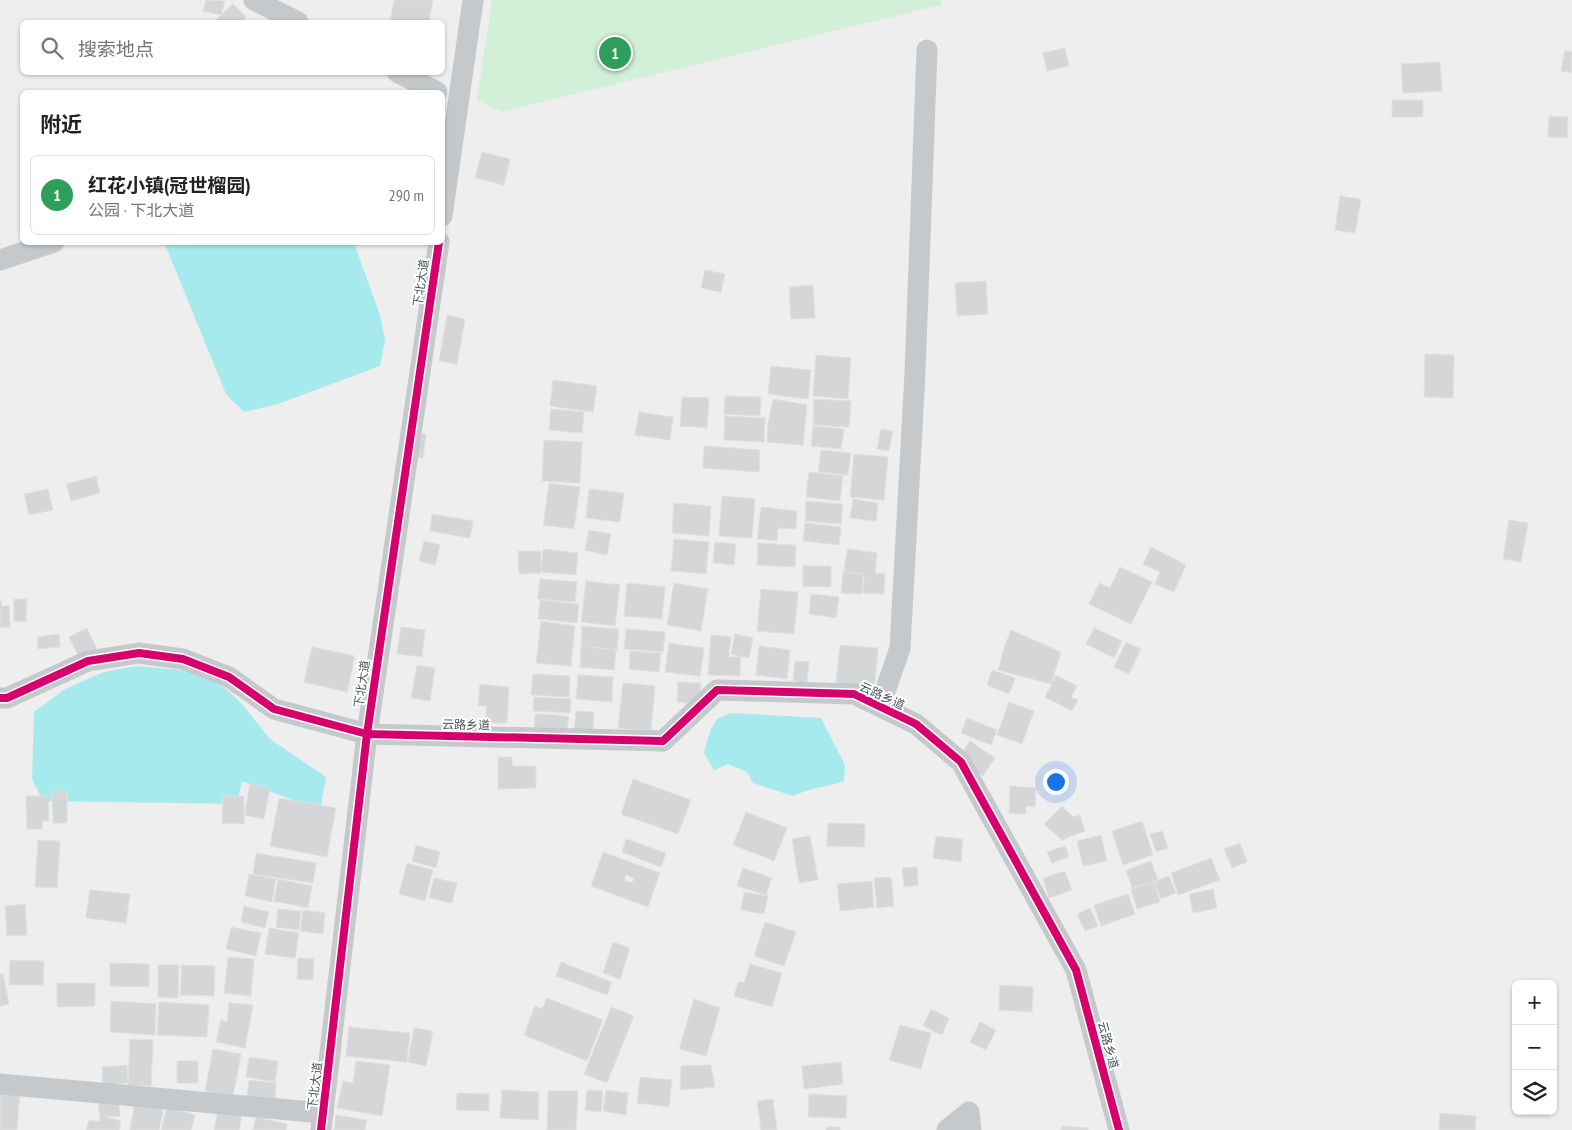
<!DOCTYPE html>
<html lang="zh">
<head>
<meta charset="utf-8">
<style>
	body { margin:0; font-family:"PT Sans Narrow","Noto Sans SC",sans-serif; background:#f2f2f2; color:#222 }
	.controls { position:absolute; right:15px; bottom:15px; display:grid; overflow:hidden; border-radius:8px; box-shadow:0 1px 4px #0004 }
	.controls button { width:45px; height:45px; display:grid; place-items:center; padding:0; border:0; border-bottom:1px solid #e0e0e0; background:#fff; color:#222; font:25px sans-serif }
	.you { position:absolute; left:1055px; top:781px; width:18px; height:18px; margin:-12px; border:4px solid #fff; border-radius:50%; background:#1a73e8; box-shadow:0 0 0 8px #1a73e833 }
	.badge { display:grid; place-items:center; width:32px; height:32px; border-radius:50%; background:#808a8e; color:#fff; font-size:16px; font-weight:700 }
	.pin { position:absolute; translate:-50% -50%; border:2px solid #fff; box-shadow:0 1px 5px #0006 }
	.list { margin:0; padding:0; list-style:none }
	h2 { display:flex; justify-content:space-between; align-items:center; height:65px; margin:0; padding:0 20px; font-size:21px }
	h2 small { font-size:16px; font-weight:400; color:#767676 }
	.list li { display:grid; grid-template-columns:32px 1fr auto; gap:15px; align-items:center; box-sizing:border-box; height:80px; margin:0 10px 10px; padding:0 10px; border:1px solid #e0e0e0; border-radius:8px }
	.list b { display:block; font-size:19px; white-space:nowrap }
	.list p { margin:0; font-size:16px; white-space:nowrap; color:#767676 }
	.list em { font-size:16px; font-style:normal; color:#767676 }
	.icon { flex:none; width:28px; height:28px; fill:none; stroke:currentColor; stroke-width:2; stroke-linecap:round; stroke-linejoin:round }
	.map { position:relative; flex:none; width:1572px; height:1130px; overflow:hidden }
	.search { position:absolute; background:#fff; box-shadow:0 1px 4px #0004; left:20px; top:20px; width:425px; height:55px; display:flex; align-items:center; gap:12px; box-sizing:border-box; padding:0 18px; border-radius:8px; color:#767676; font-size:19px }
	.panel { position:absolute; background:#fff; box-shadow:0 1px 4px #0004; left:20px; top:90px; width:425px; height:155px; border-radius:8px }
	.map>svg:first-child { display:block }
	.green { fill:#d2efd8 }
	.water { fill:#a6eaed }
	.building { fill:#d5d6d7; stroke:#e0e0e1; fill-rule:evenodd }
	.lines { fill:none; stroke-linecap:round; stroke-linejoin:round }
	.minor { stroke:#c6c9cb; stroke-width:21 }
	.cycleway-casing { stroke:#fff; stroke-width:11 }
	.cycleway { stroke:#d6006c; stroke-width:8 }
	.labels { text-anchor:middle; stroke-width:4; stroke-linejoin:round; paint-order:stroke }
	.street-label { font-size:12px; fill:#45545b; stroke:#fff }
</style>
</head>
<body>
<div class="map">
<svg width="1572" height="1130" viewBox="0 0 1572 1130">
	<rect width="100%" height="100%" fill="#efeeee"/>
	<path class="green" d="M492,0H942L941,5L501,112L477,100Z"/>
	<path class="water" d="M164,242L354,243L380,315L385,340L380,366L278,404L244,412L226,394Z
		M136,666L183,670L221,684L242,704L270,739L326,777L320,810L242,781L237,804L43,801L32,779L34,712L65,689L104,672Z
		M730,713L821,718L845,765L844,781C827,787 810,788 793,796L753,783L747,772L728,764L714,770L704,753L706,744L711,729L717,719Z"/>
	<path class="building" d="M206,0L225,1L221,15L203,11Z
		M394,0H433L429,22H390Z
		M233,4L246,17L241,22H214Z
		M1065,48L1069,66L1047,71L1043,53Z
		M1565,51L1572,52V73L1561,71Z
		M1440,62L1442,91L1403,93L1401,64Z
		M1392,100H1423V117H1392Z
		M1549,116L1568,117L1567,138L1548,137Z
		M482,152L510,159L504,185L475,178Z
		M1340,196L1361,199L1355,233L1335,230Z
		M705,270L725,274L721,292L701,288Z
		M986,281L988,314L957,316L955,283Z
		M813,285L815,318L791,319L789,287Z
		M447,315L465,319L457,364L439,361Z
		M1425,354L1454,355L1453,398L1424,397Z
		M816,355L851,358L848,399L813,396Z
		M771,366L811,370L808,399L768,394Z
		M553,380L597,386L593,412L550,406Z
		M725,396L761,397L760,416L724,414Z
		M682,397L709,398L707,428L680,426Z
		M773,399L807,405L803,445L767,442L768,424Z
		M814,399L851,401L849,427L813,425Z
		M551,409L584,412L582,433L549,430Z
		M639,412L673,417L670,440L635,435Z
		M725,416L765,418L764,442L724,440Z
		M813,426L844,429L841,449L811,446Z
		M881,429L893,431L889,451L877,449Z
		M403,431L426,434L423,458L401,456Z
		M544,440L582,442L580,483L542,481Z
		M704,446L760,450L759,472L703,468Z
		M821,450L851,453L848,475L818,472Z
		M854,454L888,457L884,500L850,497Z
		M809,472L843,476L840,501L806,497Z
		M96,476L100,493L71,501L66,484Z
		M549,483L580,487L574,529L543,525Z
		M48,489L53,510L29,515L24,494Z
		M589,489L624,493L620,522L586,518Z
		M722,496L755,499L752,538L719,536Z
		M853,499L878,503L876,521L850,518Z
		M806,501L843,504L841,524L805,521Z
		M674,503L711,506L709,536L672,533Z
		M761,507L797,511L796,529L778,528L777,541L757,539Z
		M432,514L473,521L470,538L430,531Z
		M1509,520L1528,523L1521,562L1503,559Z
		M805,523L841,527L839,545L803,541Z
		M589,530L611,534L607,555L585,550Z
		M674,539L709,542L706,574L671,571Z
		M424,541L440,545L435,565L419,561Z
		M715,542L736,544L734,565L713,563Z
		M758,543L796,545L795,567L757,565Z
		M1151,547L1186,565L1174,592L1155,584L1160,572L1143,564Z
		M543,549L578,553L576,575L541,572Z
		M847,549L877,553L875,573L885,574L884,594L863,593L864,574L844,572Z
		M518,551H541V573L519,574Z
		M803,566H831V587L803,586Z
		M1120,567L1152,582L1131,624L1089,604L1099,583L1110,588Z
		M843,572L863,574L862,594L841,593Z
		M540,579L577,582L575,602L538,599Z
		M586,581L620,585L615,626L581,622Z
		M627,583L665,587L662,619L624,616Z
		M674,583L708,589L701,631L667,625Z
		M761,589L798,592L794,634L757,631Z
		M811,594L839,597L836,618L809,614Z
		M0,598L2,606H9L10,627L0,628Z
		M14,599H27L26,622L14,621Z
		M540,600L579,604L577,623L538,619Z
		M541,621L575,626L571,666L536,663Z
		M582,626L619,629L617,650L589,647L616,650L614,670L580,667Z
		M401,627L425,630L422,657L397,654Z
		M87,628L97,649L79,657L69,637Z
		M1094,628L1122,641L1114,658L1086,644Z
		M626,629L665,632L663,652L624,649Z
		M1011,630L1061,652L1051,684L998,670L1004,648Z
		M59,634L60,647L38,649L37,637Z
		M735,634L753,638L749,658L731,654Z
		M711,635L731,637L729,657H741L740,676L708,675Z
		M1126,642L1141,649L1129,674L1114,667Z
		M669,643L704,648L700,676L665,672Z
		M840,645L878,648L874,691L835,688Z
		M759,646L790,650L787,679L756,675Z
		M312,647L355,656L347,692L304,682Z
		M630,651L661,653L659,672L629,669Z
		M795,661L809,662L807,683L793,681Z
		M417,665L435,668L430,701L411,698Z
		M992,670L1015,678L1009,694L987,685Z
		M533,674L570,676L569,697L531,695Z
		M578,675L613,677L612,702L576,699Z
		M1056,675L1077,686L1071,697L1078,700L1072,711L1045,697Z
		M678,682L701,683L699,704L677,702Z
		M623,683L655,686L651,731L618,728Z
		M480,684L509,687L507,723H486V706H478Z
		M534,697L571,699L570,713L533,711Z
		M1009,702L1034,711L1022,744L997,735Z
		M576,711L594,712L593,732L574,731Z
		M535,714L555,715L569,717L566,736L534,735Z
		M967,718L997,730L991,745L961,733Z
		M970,741L995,758L983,776L957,759Z
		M498,757H512V766H536V788L498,789Z
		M633,779L691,800L678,834L621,814Z
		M250,784L270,788L264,819L244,815Z
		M1010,786L1036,788L1035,807L1026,806V814L1009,813Z
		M52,792H67V823H53Z
		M26,796H48L49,821H42V829H27Z
		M223,796H244V824L222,823Z
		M279,798L336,808L327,857L270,846Z
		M1062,806L1073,817L1080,815L1085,831L1066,838L1063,841L1044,824Z
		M746,812L787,828L774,861L733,845Z
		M1142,821L1153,855L1123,865L1112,831Z
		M828,823L865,824L864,847L827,846Z
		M1162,831L1168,848L1156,852L1150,834Z
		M1101,835L1107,861L1083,866L1077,841Z
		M810,836L818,880L799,883L792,839Z
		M936,836L963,839L961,862L933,858Z
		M626,839L666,853L661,867L622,852Z
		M38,840L60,841L57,888L35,887Z
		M1240,843L1247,862L1232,868L1224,849Z
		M416,845L440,852L436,868L412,861Z
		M1065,846L1069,857L1052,863L1047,852Z
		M603,852L660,873L648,907L591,886ZM626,875L634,878L632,883L624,880Z
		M256,853L316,863L313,883L253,874Z
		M1211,858L1220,880L1178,895L1171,873Z
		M1151,861L1158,880L1132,888L1126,870Z
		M407,863L433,870L425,901L399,894Z
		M917,867L918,885L904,887L902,868Z
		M743,868L772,878L766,895L737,886Z
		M1065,871L1072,890L1049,898L1043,878Z
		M249,874L276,879L272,902L245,896Z
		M1169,876L1176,893L1161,899L1154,882Z
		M891,877L894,906L877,908L874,878Z
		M434,878L457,883L452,903L429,898Z
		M278,879L312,886L308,908L274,901Z
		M872,881L874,907L840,911L837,884Z
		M1154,882L1160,902L1137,909L1131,889Z
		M1213,889L1217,908L1193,913L1189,894Z
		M90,890L130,894L126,923L86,918Z
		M744,892L768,896L764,914L741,910Z
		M1128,894L1135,914L1101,926L1094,905Z
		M25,904L27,935L7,936L5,906Z
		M244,906L269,912L265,928L241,922Z
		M1090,908L1098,926L1085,931L1077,914Z
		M278,909L301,911L299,930L276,927Z
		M303,910L325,913L323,934L300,931Z
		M765,922L796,932L784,966L754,956Z
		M231,927L261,933L256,956L226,949Z
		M269,928L299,933L295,958L265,954Z
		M613,942L630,948L620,979L603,973Z
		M228,957L254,959L251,996L224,993Z
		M298,958L314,959L313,980L297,979Z
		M10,960L44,961L43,985H9Z
		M561,962L612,982L607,995L556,976Z
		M110,963L149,964V987L110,986Z
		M750,964L782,973L772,1007L734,996L738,982L744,983Z
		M158,965H179L178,998L158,997Z
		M182,965L215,966L214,996L180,995Z
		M0,974H3L9,1004L0,1006Z
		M57,983H95V1006L57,1007Z
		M1000,985L1033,987L1032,1012L999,1010Z
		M547,998L603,1020L587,1061L524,1035L535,1006L542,1009Z
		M694,999L720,1008L706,1056L679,1049Z
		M111,1001L156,1004L155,1035L110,1032Z
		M159,1002L209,1005L207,1037L157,1035Z
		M229,1003L253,1005L245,1048L216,1042L221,1020L227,1022Z
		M611,1007L634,1016L607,1083L584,1074Z
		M931,1009L949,1018L942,1035L923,1026Z
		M980,1022L996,1030L986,1050L970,1042Z
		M900,1025L931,1033L921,1069L889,1060Z
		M349,1027L410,1033L407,1062L346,1056Z
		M414,1028L433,1031L426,1066L408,1062Z
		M130,1039L153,1040L151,1086L128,1085Z
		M213,1049L241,1054L233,1096L205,1091Z
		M249,1057L278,1061L275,1082L246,1077Z
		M177,1061H198V1083H177Z
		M356,1061L390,1065L382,1116L337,1108L343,1081L353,1083Z
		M841,1062L843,1084L804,1089L802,1066Z
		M127,1065L128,1083L103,1085L102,1067Z
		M711,1065L715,1087L680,1090L681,1066Z
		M640,1077L672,1080L669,1107L637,1103Z
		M249,1080L276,1083L275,1099L247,1097Z
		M0,1089L20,1091L17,1130H0Z
		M502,1090L539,1092L538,1120L500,1118Z
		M587,1090L603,1091L601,1112L585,1110Z
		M606,1090L628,1093L626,1115L603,1111Z
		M548,1091H578L576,1130H547Z
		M457,1093L489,1094V1111L456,1110Z
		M809,1094L847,1096L846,1118L808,1117Z
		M118,1099L120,1116L105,1117L121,1121L119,1130H86L89,1120L99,1122L100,1118L98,1100Z
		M773,1099L777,1130H761L757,1101Z
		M135,1101L164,1106L159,1130H130Z
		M167,1107L195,1115L191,1130H161Z
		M218,1110L242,1115L239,1130H214Z
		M1440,1113L1476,1116L1475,1130H1439Z
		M336,1115L367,1120L365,1130H334Z
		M256,1117L287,1124L286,1130H253Z
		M1062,1126L1088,1128V1130H1061Z
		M826,1127H840V1130H826Z"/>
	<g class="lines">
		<path class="minor" d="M254,0L298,22
			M397,72L437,92
			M442,216L473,0
			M0,260L54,242
			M0,698H7L88,661L139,653L183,659L229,677L274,709L367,734L663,741L717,690L854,694L916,724L961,762L1076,970L1119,1130
			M880,706L900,648L915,373L927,50
			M0,1084L323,1113
			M321,1130L367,734L439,242
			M947,1130L969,1112L971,1130"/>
		<g class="cycleway-casing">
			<path id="cycleway" d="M0,698H7L88,661L139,653L183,659L229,677L274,709L367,734L663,741L717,690L854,694L916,724L961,762L1076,970L1119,1130
				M321,1130L367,734L439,242"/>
		</g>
		<use href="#cycleway" class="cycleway"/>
	</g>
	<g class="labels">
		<g class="street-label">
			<text transform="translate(421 283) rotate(-82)" y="4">下北大道</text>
			<text transform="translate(362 684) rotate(-82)" y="4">下北大道</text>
			<text transform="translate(882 696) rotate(25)" y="4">云路乡道</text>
			<text transform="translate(466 725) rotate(1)" y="4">云路乡道</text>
			<text transform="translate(1108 1045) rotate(75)" y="4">云路乡道</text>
			<text transform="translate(315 1086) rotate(-83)" y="4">下北大道</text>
		</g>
	</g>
</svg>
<div class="controls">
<button>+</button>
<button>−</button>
<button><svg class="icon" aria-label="layers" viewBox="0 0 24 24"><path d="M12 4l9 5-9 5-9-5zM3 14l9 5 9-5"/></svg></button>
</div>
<div class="you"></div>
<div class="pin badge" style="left:615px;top:53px;background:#2e9e5b">1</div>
<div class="search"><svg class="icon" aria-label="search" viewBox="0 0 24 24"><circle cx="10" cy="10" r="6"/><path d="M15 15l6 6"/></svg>搜索地点</div>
<section class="panel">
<h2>附近<small></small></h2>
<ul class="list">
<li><span class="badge" style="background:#2e9e5b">1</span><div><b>红花小镇(冠世榴园)</b><p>公园 · 下北大道</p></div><em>290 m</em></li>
</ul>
</section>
</div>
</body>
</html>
